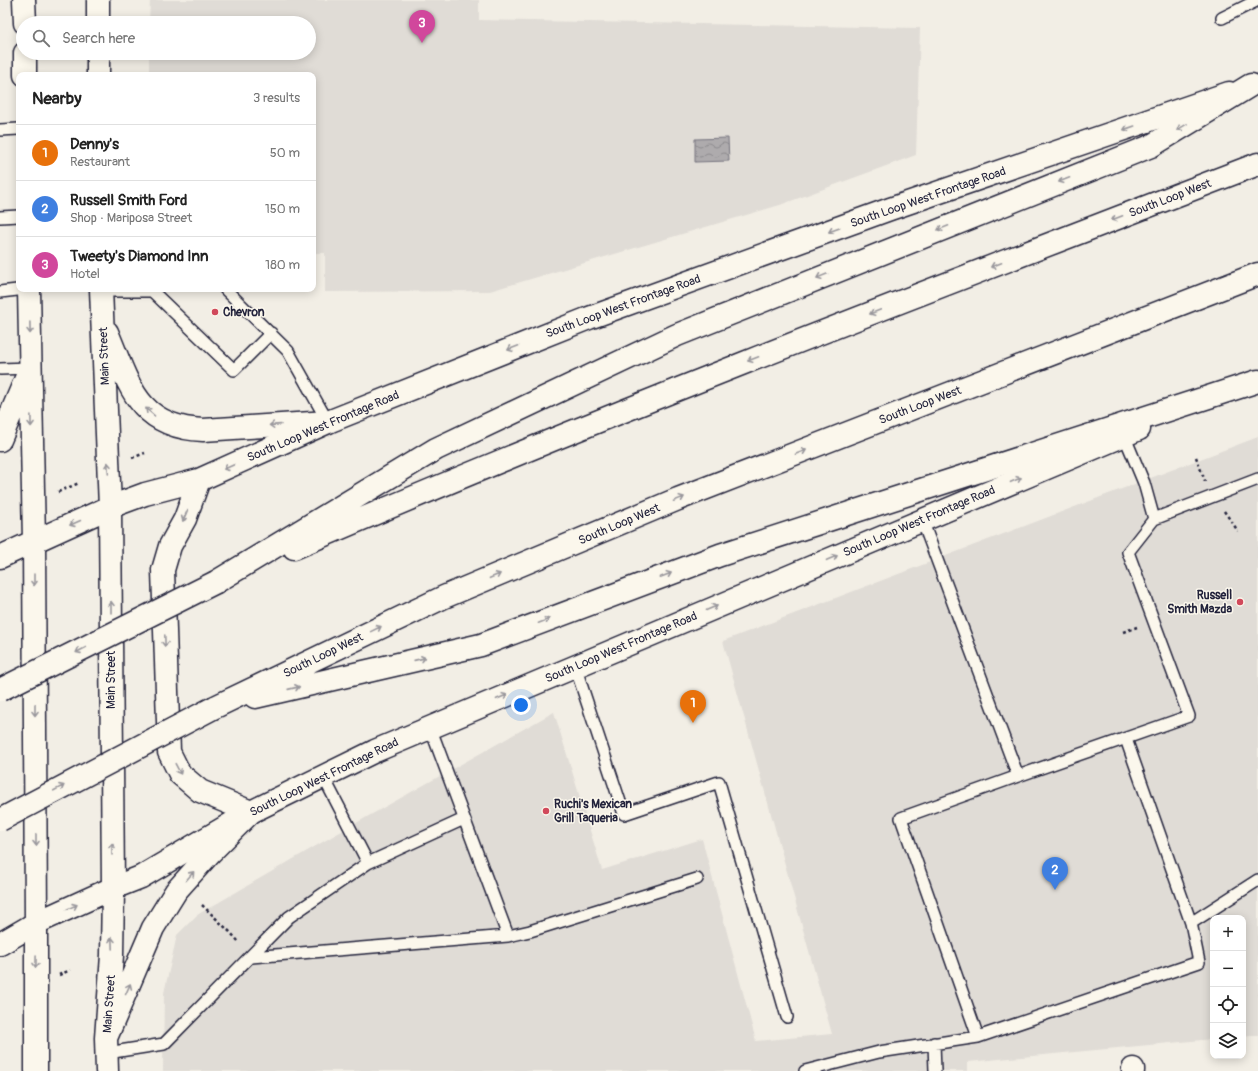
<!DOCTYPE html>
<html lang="en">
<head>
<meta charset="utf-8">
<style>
	body { margin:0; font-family:Pangolin,sans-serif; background:#f6f6f6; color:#222 }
	.controls { position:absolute; right:12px; bottom:12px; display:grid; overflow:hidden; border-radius:8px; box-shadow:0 2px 10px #0003 }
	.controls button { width:36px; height:36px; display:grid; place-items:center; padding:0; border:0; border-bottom:1px solid #e0e0e0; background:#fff; color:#222; font:20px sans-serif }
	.you { position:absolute; left:521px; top:705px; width:14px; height:14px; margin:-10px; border:3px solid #fff; border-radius:50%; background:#1a73e8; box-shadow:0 0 0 6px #1a73e833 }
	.badge { display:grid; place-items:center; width:26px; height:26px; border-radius:50%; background:#d1495b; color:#fff; font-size:13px; font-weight:700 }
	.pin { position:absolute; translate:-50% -33px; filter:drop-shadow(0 1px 2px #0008) }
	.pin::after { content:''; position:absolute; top:21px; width:14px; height:12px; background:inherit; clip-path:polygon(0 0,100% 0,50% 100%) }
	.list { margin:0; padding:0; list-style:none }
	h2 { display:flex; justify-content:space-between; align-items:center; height:52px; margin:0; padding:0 16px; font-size:17px }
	h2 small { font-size:13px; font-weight:400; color:#767676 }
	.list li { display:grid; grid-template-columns:26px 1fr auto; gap:12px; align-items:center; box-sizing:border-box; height:56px; padding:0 16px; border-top:1px solid #e0e0e0 }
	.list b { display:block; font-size:15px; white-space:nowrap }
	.list p { margin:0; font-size:13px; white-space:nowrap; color:#767676 }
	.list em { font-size:13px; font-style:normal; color:#767676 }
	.icon { flex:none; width:22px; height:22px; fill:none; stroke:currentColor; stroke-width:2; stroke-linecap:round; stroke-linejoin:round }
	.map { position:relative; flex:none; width:1258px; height:1071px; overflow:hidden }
	.search { position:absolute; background:#fff; box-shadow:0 2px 10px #0003; left:16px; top:16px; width:300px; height:44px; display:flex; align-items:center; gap:10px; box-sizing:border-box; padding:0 14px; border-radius:22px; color:#767676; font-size:15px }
	.panel { position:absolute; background:#fff; box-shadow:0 2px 10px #0003; left:16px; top:72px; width:300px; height:220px; border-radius:8px }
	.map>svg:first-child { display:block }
	.built { fill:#e0dcd6 }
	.water { fill:url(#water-waves); stroke:#76747f }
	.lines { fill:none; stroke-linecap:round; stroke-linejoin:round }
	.service-casing { stroke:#22223b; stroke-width:14 }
	.minor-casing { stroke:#22223b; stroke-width:25 }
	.secondary-casing { stroke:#22223b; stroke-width:25 }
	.primary-casing { stroke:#22223b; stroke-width:25 }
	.trunk-casing { stroke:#22223b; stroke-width:25 }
	.motorway-casing { stroke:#22223b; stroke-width:25 }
	.path { stroke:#22223b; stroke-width:2.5; stroke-dasharray:3 3; stroke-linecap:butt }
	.service { stroke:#fbf7ec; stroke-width:11 }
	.minor { stroke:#fbf7ec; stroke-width:22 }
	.secondary { stroke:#fbf7ec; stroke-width:22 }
	.primary { stroke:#fbf7ec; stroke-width:22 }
	.trunk { stroke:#fbf7ec; stroke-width:22 }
	.motorway { stroke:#fbf7ec; stroke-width:22 }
	.motorway-bridge-casing { stroke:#22223b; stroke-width:25; stroke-linecap:butt }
	.motorway-bridge { stroke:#fbf7ec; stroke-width:22 }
	.oneway { stroke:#99979c }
	.poi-dot { fill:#d1495b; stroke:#fbf7ec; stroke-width:1.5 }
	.labels { text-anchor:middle; stroke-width:3; stroke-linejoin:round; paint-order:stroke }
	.street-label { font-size:12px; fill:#22223b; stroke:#fbf7ec }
	.poi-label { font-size:12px; font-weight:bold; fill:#22223b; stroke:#fbf7ec; text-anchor:start }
</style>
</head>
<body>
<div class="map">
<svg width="1258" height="1071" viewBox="0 0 1258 1071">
	<defs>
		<pattern id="water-waves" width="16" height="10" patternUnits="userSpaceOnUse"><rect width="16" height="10" fill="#aeabad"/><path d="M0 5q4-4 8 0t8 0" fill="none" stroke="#8d8b8e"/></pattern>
	</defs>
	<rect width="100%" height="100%" fill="#f2eee5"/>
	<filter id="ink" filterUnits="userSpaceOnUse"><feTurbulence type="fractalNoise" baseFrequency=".025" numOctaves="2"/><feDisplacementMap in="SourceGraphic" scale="8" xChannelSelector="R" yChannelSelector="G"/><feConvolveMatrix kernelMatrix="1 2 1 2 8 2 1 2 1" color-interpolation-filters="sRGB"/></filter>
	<g filter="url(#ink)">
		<path class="built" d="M150,0H479V20L920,28L916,155L780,205L490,291L325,292V253H313V75H149V53H309V23H149Z
			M1258,437V1035L1243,1037V918H1213V1039L968,1062V1071H163L164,993L177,935L197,915L333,836L554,712L602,870L702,839L756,1041L832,1034L723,641Z"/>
		<path class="water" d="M728,138L729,161L695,162V139Z"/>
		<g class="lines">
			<g class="service-casing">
				<path id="service" d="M1222,18L1258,0
					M0,130L19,129
					M0,217L19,216
					M155,289L152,291L234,370L271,333
					M225,289L288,351L328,422
					M101,291H152
					M0,292L26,289
					M0,369L30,368
					M1154,519L1258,479
					M922,520L1018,776L901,818L978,1037
					M575,666L624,814L719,782L787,1017
					M430,727L508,936
					M323,776L368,863
					M1018,776L1189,716L1128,552L1154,519L1144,483L1124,435
					M1191,923L1258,880
					M251,957L508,936L530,931L697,879
					M934,1043L935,1071
					M107,1053L164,1044L289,917L368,863L464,819
					M805,1071L879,1052L978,1037L1199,962L1191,923L1126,739"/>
			</g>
			<g class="minor-casing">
				<path id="minor" d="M1133,1069V1071"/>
			</g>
			<g class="secondary-casing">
				<path id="secondary" d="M199,480L185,519L170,546L163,570L169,752L180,774L200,791L251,812
					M0,557L110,507L145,494L199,480L328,422L589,318L890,209L1229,93
					M0,944L36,923L113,888L141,877L251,812L375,751L1139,429"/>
			</g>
			<g class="primary-casing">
				<path id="primary" d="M36,923V1071
					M106,1038L153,928L176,891L210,853L251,812
					M107,1071L106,1038L112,955L113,888"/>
			</g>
			<g class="trunk-casing">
				<path id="trunk" d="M24,0L25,23
					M98,23V0
					M25,53V75
					M98,75V53
					M29,289L34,541L36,923
					M101,289L110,507L113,888
					M107,332C129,384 137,427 203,430L328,422
					M0,440L27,376"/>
			</g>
			<g class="motorway-casing">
				<path id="motorway" d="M294,548C612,411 935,288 1258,164
					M216,582L436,449L677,335L1151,146L1251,85
					M255,697L481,645L720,555L1258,381
					M215,707L444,597L678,499L1258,274"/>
			</g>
			<path class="path" d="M1196,457L1205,481
				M132,458L145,453
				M58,492L79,483
				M1224,511L1238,531
				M1123,632L1137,627
				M202,905L230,932L239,942
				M59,975L70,970"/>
			<use href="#service" class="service"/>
			<use href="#minor" class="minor"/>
			<use href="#secondary" class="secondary"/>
			<use href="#primary" class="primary"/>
			<use href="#trunk" class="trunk"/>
			<use href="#motorway" class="motorway"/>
			<g class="motorway-bridge-casing">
				<path id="motorway-bridge" d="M0,690L216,582
					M0,820L215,707"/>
			</g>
			<use href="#motorway-bridge" class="motorway-bridge"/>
		</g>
		<defs><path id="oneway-shaft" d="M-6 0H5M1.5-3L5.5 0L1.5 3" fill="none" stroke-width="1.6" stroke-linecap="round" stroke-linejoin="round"/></defs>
		<g class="oneway">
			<use href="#oneway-shaft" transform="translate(1182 127) rotate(149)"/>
			<use href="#oneway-shaft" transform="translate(1129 128) rotate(161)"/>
			<use href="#oneway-shaft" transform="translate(1064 180) rotate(159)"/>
			<use href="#oneway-shaft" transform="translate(1117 218) rotate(159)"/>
			<use href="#oneway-shaft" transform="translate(943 228) rotate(158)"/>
			<use href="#oneway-shaft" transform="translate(834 230) rotate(160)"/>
			<use href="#oneway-shaft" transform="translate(996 265) rotate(159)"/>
			<use href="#oneway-shaft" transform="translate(822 276) rotate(158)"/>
			<use href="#oneway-shaft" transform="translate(875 312) rotate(159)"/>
			<use href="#oneway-shaft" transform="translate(30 328) rotate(89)"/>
			<use href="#oneway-shaft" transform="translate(513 348) rotate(159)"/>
			<use href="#oneway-shaft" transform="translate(753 359) rotate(159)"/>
			<use href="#oneway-shaft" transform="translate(150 412) rotate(-139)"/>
			<use href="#oneway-shaft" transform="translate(31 421) rotate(89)"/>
			<use href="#oneway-shaft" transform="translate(275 425) rotate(176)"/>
			<use href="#oneway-shaft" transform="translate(801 452) rotate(-21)"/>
			<use href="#oneway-shaft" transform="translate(229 467) rotate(156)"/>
			<use href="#oneway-shaft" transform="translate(108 468) rotate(-93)"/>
			<use href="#oneway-shaft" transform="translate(1016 480) rotate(-23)"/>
			<use href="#oneway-shaft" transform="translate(679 499) rotate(-22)"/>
			<use href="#oneway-shaft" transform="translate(185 516) rotate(113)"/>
			<use href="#oneway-shaft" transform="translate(75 523) rotate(156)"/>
			<use href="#oneway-shaft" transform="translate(832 558) rotate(-23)"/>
			<use href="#oneway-shaft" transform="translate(666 575) rotate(-21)"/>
			<use href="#oneway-shaft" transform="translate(495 576) rotate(-23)"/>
			<use href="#oneway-shaft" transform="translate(34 580) rotate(90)"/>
			<use href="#oneway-shaft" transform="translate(111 607) rotate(-90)"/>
			<use href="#oneway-shaft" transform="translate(712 608) rotate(-23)"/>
			<use href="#oneway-shaft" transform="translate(544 621) rotate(-21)"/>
			<use href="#oneway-shaft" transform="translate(376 629) rotate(-26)"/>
			<use href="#oneway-shaft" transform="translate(165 641) rotate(88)"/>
			<use href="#oneway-shaft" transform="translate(81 650) rotate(153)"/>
			<use href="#oneway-shaft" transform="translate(420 659) rotate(-13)"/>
			<use href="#oneway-shaft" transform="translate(294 688) rotate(-13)"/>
			<use href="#oneway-shaft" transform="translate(502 697) rotate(-23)"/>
			<use href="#oneway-shaft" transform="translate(35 710) rotate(90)"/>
			<use href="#oneway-shaft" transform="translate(178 769) rotate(62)"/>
			<use href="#oneway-shaft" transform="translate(59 788) rotate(-28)"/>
			<use href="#oneway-shaft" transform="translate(36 840) rotate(90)"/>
			<use href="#oneway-shaft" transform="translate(112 849) rotate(-90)"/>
			<use href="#oneway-shaft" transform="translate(190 876) rotate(-49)"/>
			<use href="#oneway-shaft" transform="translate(72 907) rotate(-25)"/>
			<use href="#oneway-shaft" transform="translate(112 943) rotate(-92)"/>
			<use href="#oneway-shaft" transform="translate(36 962) rotate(91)"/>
			<use href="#oneway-shaft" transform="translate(128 989) rotate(-66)"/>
		</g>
	</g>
	<g class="poi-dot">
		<circle cx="215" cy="312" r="4"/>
		<circle cx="1240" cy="602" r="4"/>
		<circle cx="546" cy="811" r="4"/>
	</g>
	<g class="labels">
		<g class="street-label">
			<text transform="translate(928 197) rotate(-19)" y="4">South Loop West Frontage Road</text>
			<text transform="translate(1170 198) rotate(-21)" y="4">South Loop West</text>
			<text transform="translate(623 306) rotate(-20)" y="4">South Loop West Frontage Road</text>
			<text transform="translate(104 356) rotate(-92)" y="4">Main Street</text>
			<text transform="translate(920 405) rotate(-21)" y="4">South Loop West</text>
			<text transform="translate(323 426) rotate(-23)" y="4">South Loop West Frontage Road</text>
			<text transform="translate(919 521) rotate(-23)" y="4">South Loop West Frontage Road</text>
			<text transform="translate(619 524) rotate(-23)" y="4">South Loop West</text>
			<text transform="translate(621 647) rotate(-23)" y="4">South Loop West Frontage Road</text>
			<text transform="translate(323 655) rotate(-26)" y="4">South Loop West</text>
			<text transform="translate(111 680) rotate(-90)" y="4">Main Street</text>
			<text transform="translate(324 777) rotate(-26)" y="4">South Loop West Frontage Road</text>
			<text transform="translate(109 1004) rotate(-86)" y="4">Main Street</text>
		</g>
		<g class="poi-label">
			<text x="223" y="316">Chevron</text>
			<text x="1232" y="599" text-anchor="end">Russell<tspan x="1232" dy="14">Smith Mazda</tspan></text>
			<text x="554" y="808">Ruchi's Mexican<tspan x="554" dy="14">Grill Taqueria</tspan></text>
		</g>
	</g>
</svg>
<div class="controls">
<button>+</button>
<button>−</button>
<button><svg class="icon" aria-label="locate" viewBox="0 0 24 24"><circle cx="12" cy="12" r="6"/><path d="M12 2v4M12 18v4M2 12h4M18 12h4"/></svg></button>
<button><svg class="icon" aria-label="layers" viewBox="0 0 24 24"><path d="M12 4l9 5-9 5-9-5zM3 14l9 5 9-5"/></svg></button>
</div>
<div class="you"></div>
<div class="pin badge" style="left:693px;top:723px;background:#e8710a">1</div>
<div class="pin badge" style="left:1055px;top:890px;background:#3f7fe0">2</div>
<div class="pin badge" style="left:422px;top:43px;background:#d1479c">3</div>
<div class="search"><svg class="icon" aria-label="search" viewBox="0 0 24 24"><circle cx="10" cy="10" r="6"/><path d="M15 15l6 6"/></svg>Search here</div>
<section class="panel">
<h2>Nearby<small>3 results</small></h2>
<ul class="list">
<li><span class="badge" style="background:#e8710a">1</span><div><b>Denny's</b><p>Restaurant</p></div><em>50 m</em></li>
<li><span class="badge" style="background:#3f7fe0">2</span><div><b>Russell Smith Ford</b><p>Shop · Mariposa Street</p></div><em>150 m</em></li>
<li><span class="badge" style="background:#d1479c">3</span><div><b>Tweety's Diamond Inn</b><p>Hotel</p></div><em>180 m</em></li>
</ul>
</section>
</div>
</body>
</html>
